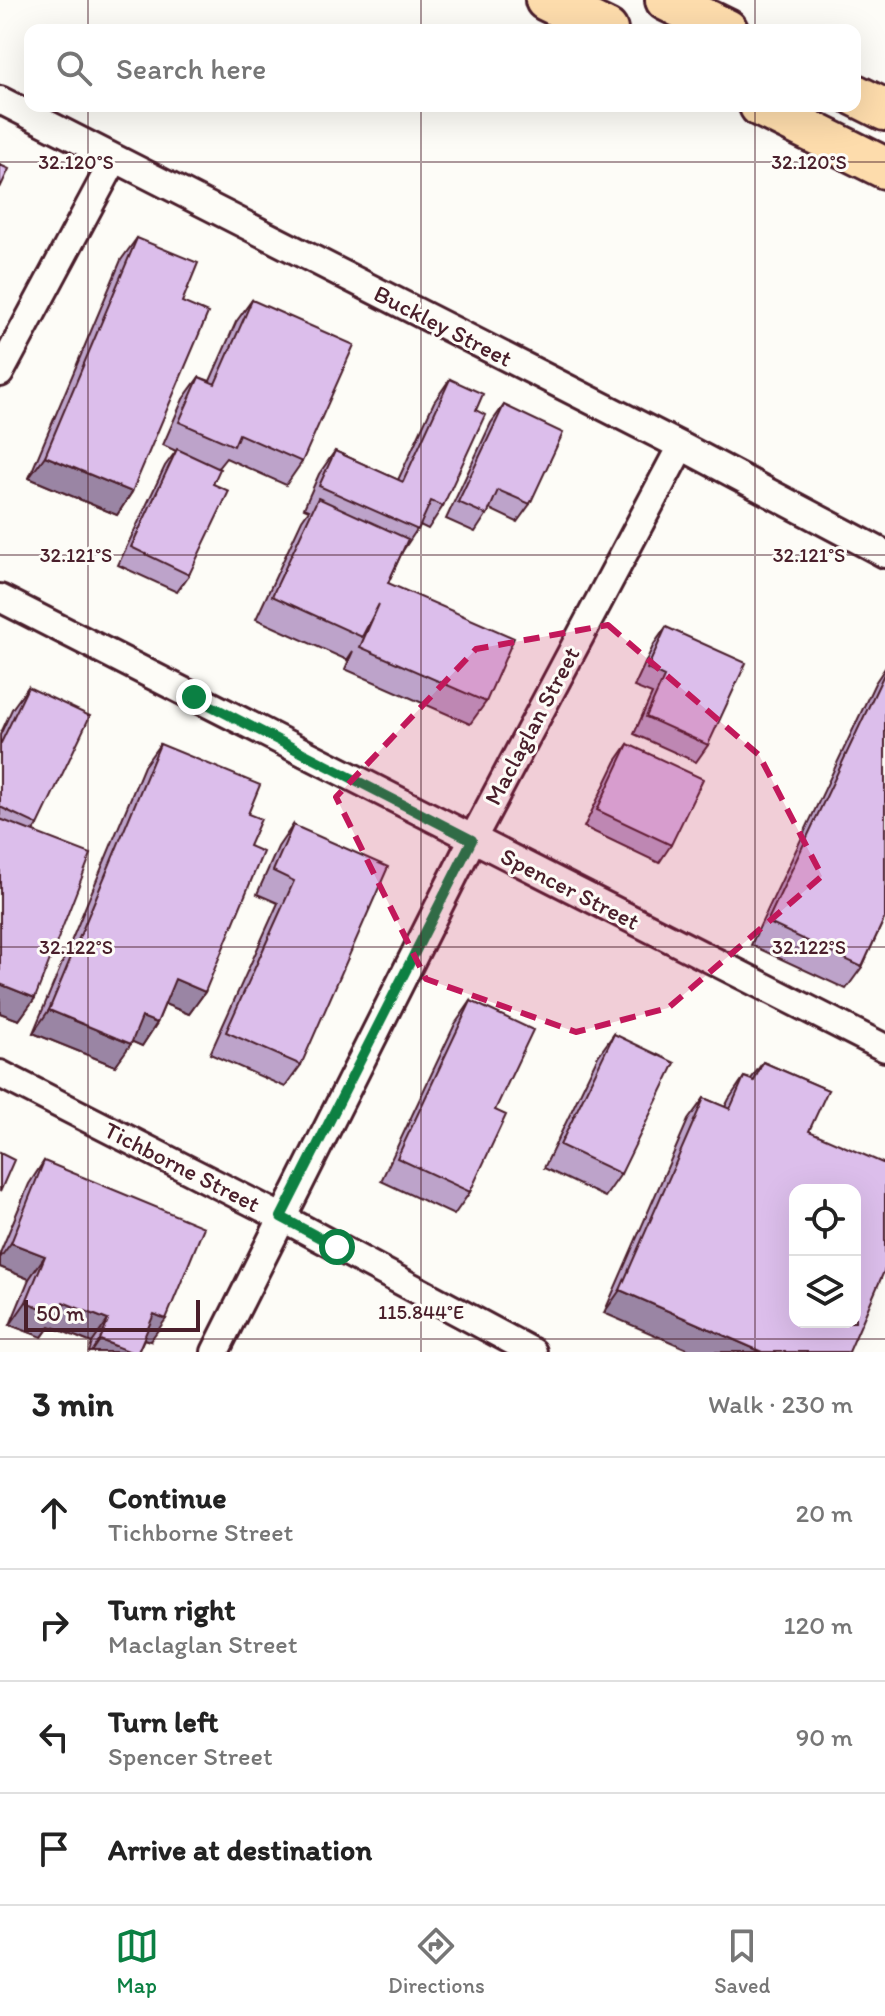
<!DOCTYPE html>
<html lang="en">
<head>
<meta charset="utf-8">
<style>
	body { margin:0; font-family:Itim,sans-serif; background:#f6f6f6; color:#222 }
	.controls { position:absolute; right:24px; bottom:24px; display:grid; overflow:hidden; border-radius:16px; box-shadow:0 8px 32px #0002 }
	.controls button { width:72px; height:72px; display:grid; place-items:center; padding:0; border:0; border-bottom:2px solid #e0e0e0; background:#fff; color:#222; font:40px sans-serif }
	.scale { position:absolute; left:24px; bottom:20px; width:176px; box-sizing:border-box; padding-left:8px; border:4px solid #4a1f2b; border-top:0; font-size:22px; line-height:28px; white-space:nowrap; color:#4a1f2b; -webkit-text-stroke:6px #fdfcf7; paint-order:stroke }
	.stop { position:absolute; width:24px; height:24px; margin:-18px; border:6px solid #0b8043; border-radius:50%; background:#fff }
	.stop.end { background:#0b8043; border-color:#fff; box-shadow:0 2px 8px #0008 }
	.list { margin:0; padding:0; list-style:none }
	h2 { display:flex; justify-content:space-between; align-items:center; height:104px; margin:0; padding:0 32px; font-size:34px }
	h2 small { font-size:26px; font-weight:400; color:#767676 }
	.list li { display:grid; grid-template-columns:52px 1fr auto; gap:24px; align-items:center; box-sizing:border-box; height:112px; padding:0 32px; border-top:2px solid #e0e0e0 }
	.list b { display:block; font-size:30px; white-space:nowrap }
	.list p { margin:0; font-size:26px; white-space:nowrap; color:#767676 }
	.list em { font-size:26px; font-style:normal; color:#767676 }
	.icon { flex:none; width:44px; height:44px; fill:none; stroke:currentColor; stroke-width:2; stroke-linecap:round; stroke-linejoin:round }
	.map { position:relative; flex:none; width:885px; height:1352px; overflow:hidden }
	.search { position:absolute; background:#fff; box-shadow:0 8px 32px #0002; left:24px; right:24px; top:24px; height:88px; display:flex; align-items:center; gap:20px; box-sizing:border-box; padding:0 28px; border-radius:16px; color:#767676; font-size:30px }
	.sheet { height:552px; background:#fff }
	nav { display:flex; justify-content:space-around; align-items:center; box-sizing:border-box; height:112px; border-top:2px solid #e0e0e0; background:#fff; font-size:22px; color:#767676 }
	nav a { display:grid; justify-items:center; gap:4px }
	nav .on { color:#0b8043 }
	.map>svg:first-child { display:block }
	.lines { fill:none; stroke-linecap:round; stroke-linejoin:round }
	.minor-casing { stroke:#4a1f2b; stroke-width:32 }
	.primary-casing { stroke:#4a1f2b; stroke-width:46 }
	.minor { stroke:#fdfcf7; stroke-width:26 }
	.primary { stroke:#fddcac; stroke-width:40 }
	.wall { fill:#bda3ca; stroke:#4a1f2b; stroke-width:2 }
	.shaded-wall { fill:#9a85a4; stroke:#4a1f2b; stroke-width:2 }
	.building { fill:#dcbeeb; stroke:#4a1f2b; stroke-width:2; fill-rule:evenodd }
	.route { stroke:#0b8043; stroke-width:10 }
	.marked { fill:#c2185b; fill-opacity:0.2; stroke:#c2185b; stroke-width:6; stroke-dasharray:16 10; stroke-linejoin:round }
	.ticks { fill:none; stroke:#4a1f2b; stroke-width:2; stroke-opacity:0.45 }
	.labels { text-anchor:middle; stroke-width:6; stroke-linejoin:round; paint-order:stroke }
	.street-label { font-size:24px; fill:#4a1f2b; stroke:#fdfcf7 }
	.ticks-label { font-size:20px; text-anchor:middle; fill:#4a1f2b; stroke:#fdfcf7; stroke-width:6; stroke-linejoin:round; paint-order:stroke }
</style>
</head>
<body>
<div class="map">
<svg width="885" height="1352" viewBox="0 0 885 1352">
	<rect width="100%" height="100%" fill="#fdfcf7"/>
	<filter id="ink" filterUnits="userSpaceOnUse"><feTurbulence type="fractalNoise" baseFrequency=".0125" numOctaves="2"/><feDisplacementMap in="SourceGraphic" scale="16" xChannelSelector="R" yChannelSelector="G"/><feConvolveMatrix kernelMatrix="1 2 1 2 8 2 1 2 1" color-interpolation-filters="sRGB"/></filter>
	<g filter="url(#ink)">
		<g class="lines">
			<g class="minor-casing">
				<path id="minor" d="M0,100L681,446L885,554
					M0,373L114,160
					M0,598L885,1048
					M0,1074L281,1217L533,1352
					M215,1352L472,840L681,446"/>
			</g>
			<g class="primary-casing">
				<path id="primary" d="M546,0L607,30
					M666,0L727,30
					M855,95L885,110
					M760,106L885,168"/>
			</g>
			<use href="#minor" class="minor"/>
			<use href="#primary" class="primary"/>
		</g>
		<path class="wall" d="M137,238L182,302L132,492L117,515L29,478L121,260Z
			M252,300L302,462L286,485L226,458L218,468L213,484L189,575L177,592L118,565L165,466L176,451L163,445L183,399L199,377L210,381L236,322Z
			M450,379L476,410L443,506L428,529L420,525L402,552L388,583L486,702L470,724L345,669L353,651L347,660L256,619L302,520L309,510L304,508L319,474L335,451L398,480L434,402Z
			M504,405L530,504L517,522L490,509L475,532L446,519L491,423Z
			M666,627L708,745L696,762L634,734L652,694L634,687L654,644Z
			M885,668V917L862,967L846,989L751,945L875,683Z
			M28,687L38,825L33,832L35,998L19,1020L0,1013V735L12,709Z
			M160,744L248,814L249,846L205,992L189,1014L165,1004L157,1023L142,1046L132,1041L115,1066L33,1033L144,766Z
			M628,744L671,845L659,863L584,827L616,761Z
			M293,825L301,1065L285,1087L210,1054L278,903L257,894L278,847Z
			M471,1001L495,1110L470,1192L454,1215L381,1181L455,1024Z
			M614,1034L621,1174L605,1197L544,1168L598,1056Z
			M763,1062L828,1090L604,1313L688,1120L704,1098L725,1107L729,1099L744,1077L751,1079Z
			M44,1161L150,1341L144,1339L138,1352H89L92,1343L50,1326L42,1337L10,1325L29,1279L0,1267V1253L29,1184Z"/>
		<path class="shaded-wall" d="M45,456L132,492L117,515L29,478Z
			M175,979L205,992L189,1014L160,1002Z
			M0,984L35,998L19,1020L0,1013Z
			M49,1010L131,1044L115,1066L33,1033Z
			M142,1017L157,1023L142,1046L126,1039Z
			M11,1243L45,1256L29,1279L0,1267V1258Z
			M620,1290L762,1352H694L604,1313Z
			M26,1302H63L108,1320L92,1343L50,1326L42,1337L10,1325Z
			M154,1314L166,1319L150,1341L138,1337Z
			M100,1340L131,1352H92Z"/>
		<path class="building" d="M0,165L9,169L0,188Z
			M137,238L198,263L182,302L208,313L132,492L45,456Z
			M252,300L354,345L302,462L239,434L234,446L179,422L199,377L215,384Z
			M450,379L483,394L476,410L485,415L443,506L431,501L418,530L319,486L335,451L403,482Z
			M504,405L563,433L530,504L498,490L487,515L458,502Z
			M177,449L220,469L213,484L229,491L189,575L131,547Z
			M318,498L408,539L388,583L514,638L486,702L360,647L379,604L362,637L272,596Z
			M666,627L746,663L708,745L646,717L664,677L647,669Z
			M885,672V917L862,967L767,922Z
			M28,687L90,716L38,825L0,807V745Z
			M160,744L260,785L248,814L261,819L249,846L263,852L205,992L175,979L157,1023L142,1017L131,1044L49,1010Z
			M628,744L703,779L671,845L597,810Z
			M0,819L91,854L35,998L0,984Z
			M293,825L388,867L301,1065L226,1032L294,881L273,871Z
			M471,1001L533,1030L495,1110L506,1115L470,1192L397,1158Z
			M614,1034L675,1063L621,1174L560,1145Z
			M763,1062L828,1090L809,1131L885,1164V1269L849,1352H762L620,1290L704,1098L730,1109L744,1077L754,1081ZM795,1190H855V1322H795Z
			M0,1153L14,1160L0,1192Z
			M44,1161L204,1227L166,1319L154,1314L138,1352H131L100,1340L108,1320L63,1302L58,1315L26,1302L45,1256L11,1243Z"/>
	</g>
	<g class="lines" filter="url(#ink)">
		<path class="route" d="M194,697L472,840L281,1217L337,1247"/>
	</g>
	<path class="marked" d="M608,625L759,755L822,876L668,1008L576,1032L426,979L336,797L476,649Z"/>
	<path class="ticks" d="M88,0V30M421,0V30M755,0V30M88,106V1352M421,106V1352M755,106V1352M0,162H885M0,555H885M0,947H885M0,1339H885"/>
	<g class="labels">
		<g class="street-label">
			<text transform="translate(443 326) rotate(27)" y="8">Buckley Street</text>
			<text transform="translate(532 726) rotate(-62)" y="8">Maclaglan Street</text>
			<text transform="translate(570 889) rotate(27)" y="8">Spencer Street</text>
			<text transform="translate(182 1167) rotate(27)" y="8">Tichborne Street</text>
		</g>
	</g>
	<g class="ticks-label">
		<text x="76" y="169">32.120°S</text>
		<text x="809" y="169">32.120°S</text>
		<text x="76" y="562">32.121°S</text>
		<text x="809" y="562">32.121°S</text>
		<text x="76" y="954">32.122°S</text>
		<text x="809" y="954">32.122°S</text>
		<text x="421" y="1319">115.844°E</text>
	</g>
</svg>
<div class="controls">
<button><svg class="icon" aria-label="locate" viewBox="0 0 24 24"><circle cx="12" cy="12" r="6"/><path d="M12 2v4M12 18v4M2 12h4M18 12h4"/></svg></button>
<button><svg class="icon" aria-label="layers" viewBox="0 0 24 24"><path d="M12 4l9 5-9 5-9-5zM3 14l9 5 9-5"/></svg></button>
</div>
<div class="scale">50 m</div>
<div class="stop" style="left:337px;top:1247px"></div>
<div class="stop end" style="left:194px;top:697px"></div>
<div class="search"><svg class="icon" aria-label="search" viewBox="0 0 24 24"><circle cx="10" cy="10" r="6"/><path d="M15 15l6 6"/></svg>Search here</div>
</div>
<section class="sheet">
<h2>3 min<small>Walk · 230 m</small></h2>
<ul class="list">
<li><svg class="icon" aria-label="ahead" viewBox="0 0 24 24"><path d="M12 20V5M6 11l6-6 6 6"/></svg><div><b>Continue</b><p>Tichborne Street</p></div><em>20 m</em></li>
<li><svg class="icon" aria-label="right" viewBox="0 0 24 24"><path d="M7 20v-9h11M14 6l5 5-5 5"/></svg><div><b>Turn right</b><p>Maclaglan Street</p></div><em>120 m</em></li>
<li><svg class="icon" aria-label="left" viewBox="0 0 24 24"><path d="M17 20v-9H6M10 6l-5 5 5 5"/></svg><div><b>Turn left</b><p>Spencer Street</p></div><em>90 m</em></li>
<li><svg class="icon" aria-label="arrive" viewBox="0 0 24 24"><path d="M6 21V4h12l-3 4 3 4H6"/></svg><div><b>Arrive at destination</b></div></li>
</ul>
</section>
<nav>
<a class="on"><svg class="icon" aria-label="map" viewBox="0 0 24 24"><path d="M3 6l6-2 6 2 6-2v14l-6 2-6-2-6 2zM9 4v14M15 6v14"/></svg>Map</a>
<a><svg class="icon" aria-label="directions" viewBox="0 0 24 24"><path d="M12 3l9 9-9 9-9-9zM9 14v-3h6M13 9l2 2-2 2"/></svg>Directions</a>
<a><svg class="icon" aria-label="saved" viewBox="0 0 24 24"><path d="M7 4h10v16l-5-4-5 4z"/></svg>Saved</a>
</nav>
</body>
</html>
